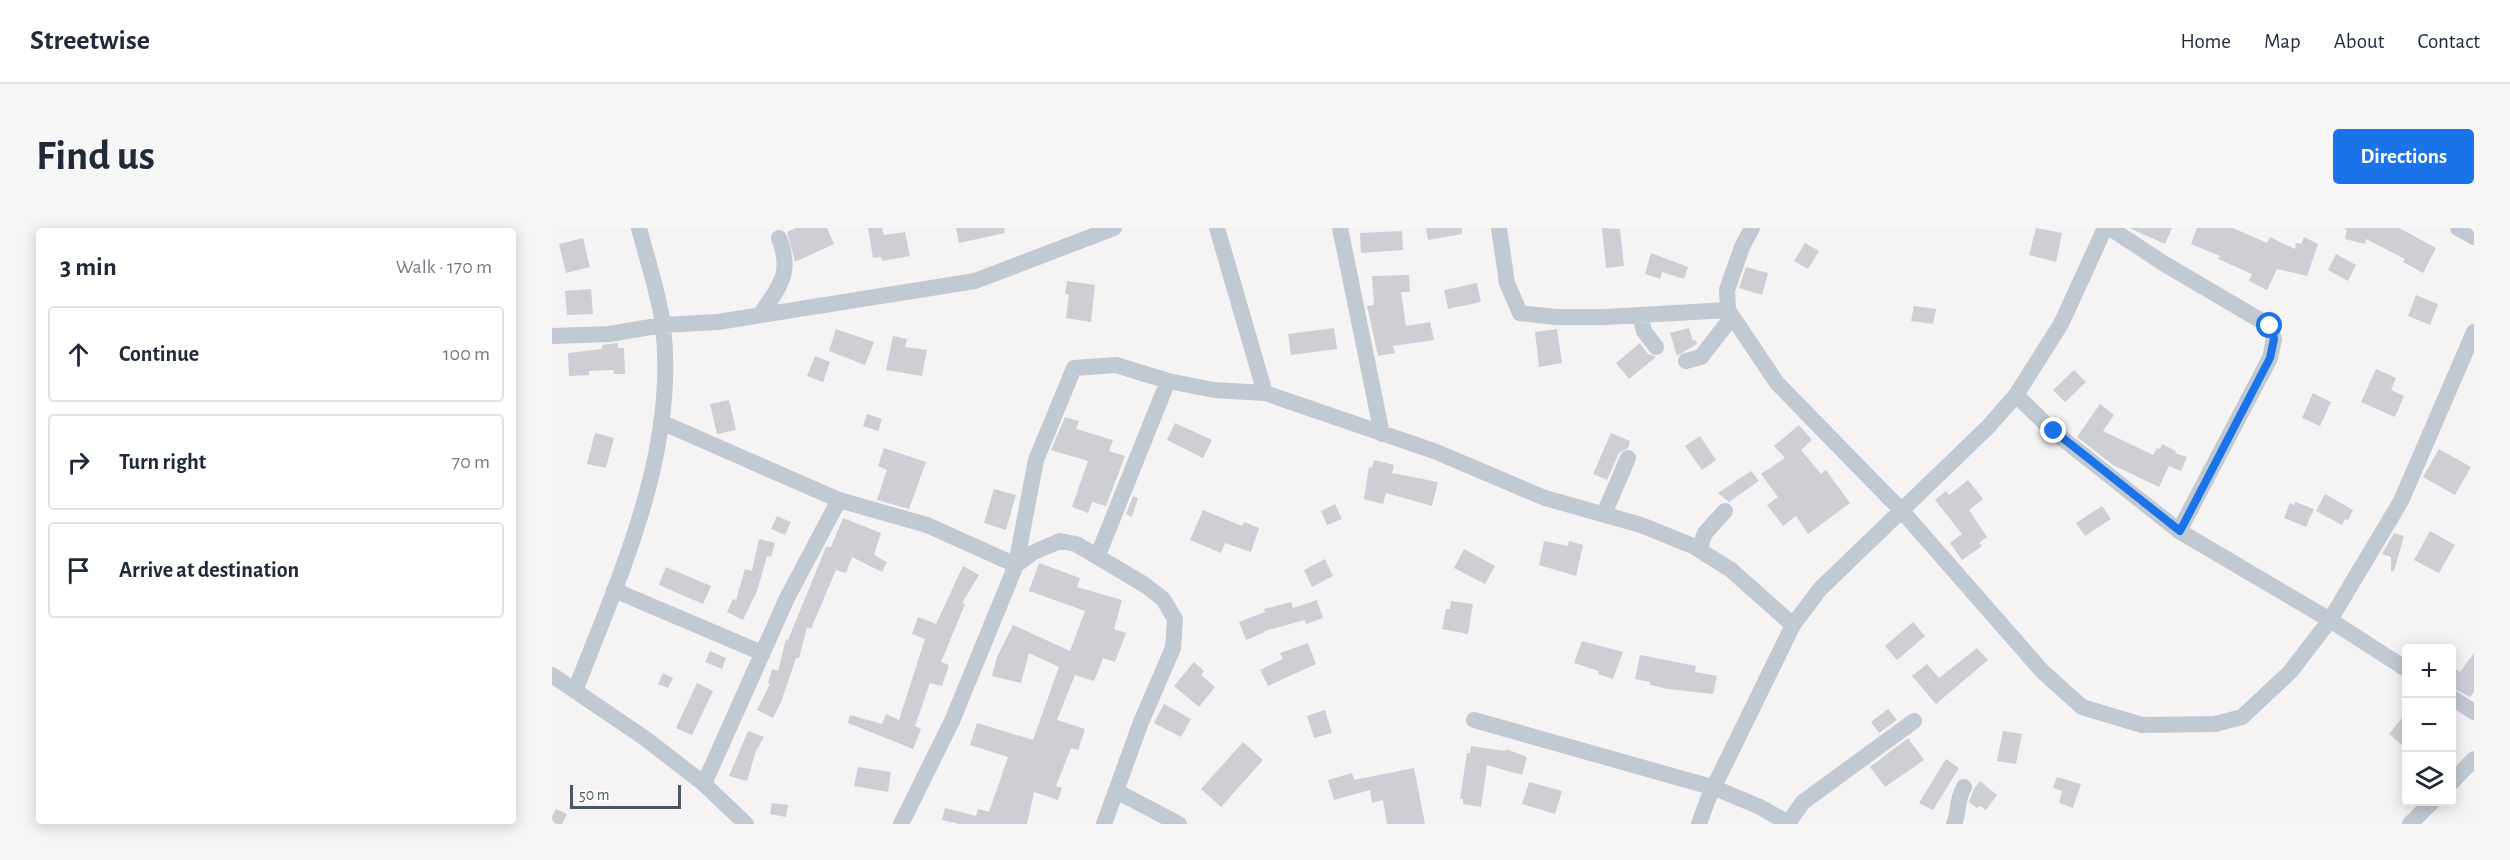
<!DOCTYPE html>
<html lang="en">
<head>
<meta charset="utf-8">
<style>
	body { margin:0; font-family:"Alegreya Sans",sans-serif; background:#f6f6f7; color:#1f2937 }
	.controls { position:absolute; right:18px; bottom:18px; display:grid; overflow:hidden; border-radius:6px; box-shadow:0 3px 15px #0003 }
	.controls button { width:54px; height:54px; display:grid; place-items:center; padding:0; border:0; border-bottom:2px solid #e0e1e3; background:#fff; color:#1f2937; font:30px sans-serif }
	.scale { position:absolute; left:18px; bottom:15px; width:111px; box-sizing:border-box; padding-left:6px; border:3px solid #4a5661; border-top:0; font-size:16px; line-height:21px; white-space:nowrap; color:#4a5661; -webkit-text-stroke:4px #fff; paint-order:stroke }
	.stop { position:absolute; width:18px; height:18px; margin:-14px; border:4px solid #1a73e8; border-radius:50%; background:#fff }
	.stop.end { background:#1a73e8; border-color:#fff; box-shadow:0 2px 6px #0008 }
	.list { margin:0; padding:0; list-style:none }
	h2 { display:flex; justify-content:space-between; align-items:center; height:78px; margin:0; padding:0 24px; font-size:26px }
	h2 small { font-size:20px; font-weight:400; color:#747a83 }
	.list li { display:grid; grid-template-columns:39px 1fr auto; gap:18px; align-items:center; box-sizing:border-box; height:96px; margin:0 12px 12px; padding:0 12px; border:2px solid #e0e1e3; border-radius:6px }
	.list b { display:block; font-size:22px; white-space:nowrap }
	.list em { font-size:20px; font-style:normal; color:#747a83 }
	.icon { flex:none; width:33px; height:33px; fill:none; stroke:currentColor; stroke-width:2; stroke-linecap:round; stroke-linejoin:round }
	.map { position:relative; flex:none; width:1922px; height:596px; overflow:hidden; border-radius:6px }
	header { display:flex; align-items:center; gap:36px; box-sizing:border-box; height:84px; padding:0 30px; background:#fff; border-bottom:2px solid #e0e1e3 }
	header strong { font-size:28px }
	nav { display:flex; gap:33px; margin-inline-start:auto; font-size:21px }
	.intro { display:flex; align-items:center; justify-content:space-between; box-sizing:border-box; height:144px; padding:0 36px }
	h1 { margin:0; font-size:42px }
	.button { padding:15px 27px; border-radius:6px; background:#1a73e8; color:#fff; font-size:21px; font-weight:700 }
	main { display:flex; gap:36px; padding:0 36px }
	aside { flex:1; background:#fff; border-radius:6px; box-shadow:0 3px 15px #0003 }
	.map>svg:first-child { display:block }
	.building { fill:#cdcfd5 }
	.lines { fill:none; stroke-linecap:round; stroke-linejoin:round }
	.street { stroke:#c1cad2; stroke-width:16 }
	.route { stroke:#1a73e8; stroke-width:8 }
</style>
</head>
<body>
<header>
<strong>Streetwise</strong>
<nav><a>Home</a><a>Map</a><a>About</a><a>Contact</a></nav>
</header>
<div class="intro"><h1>Find us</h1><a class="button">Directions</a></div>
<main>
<aside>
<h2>3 min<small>Walk · 170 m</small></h2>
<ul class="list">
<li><svg class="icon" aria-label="ahead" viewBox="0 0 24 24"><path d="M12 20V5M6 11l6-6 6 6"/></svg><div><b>Continue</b></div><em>100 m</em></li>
<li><svg class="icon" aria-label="right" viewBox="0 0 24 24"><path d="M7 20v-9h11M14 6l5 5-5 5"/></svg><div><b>Turn right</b></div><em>70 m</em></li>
<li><svg class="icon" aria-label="arrive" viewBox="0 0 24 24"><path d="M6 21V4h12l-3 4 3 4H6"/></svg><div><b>Arrive at destination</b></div></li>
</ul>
</aside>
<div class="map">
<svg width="1922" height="596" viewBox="0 0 1922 596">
	<rect width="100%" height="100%" fill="#f5f3f3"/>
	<path class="building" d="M244,0H275L282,16L243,34L235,4Z
		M316,0H330L332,7L353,4L358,28L330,33L329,29L321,30Z
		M404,0H452L453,5L407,15Z
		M874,0H910V6L876,12Z
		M1050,0L1068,1L1072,38L1054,40Z
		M1484,0L1510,5L1504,34L1477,27Z
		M1577,0H1620L1613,16Z
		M1645,0H1681L1715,15L1718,9L1743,21L1744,15L1749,16L1752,9L1766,16L1755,48L1725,41L1715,62L1697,53L1700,46L1666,31L1668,28L1639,16Z
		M1792,0H1847L1884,20L1871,45L1851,34L1853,31L1814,11L1813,16L1793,11L1795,2Z
		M850,3L851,22L809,25L808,5Z
		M31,10L38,39L14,45L7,16Z
		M1253,15L1267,23L1256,41L1242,33Z
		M1099,25L1136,39L1132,51L1110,44L1108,51L1093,46Z
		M1784,26L1804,37L1796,53L1776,42Z
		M1194,39L1216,45L1210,67L1187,60Z
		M857,47L858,64H849L854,98L878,94L882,112L841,118L843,125L826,128L815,78L822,77L820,48Z
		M515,53L543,57L539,94L514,90L517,67L513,66Z
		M925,55L929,74L896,81L892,62Z
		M39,61L41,86L15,87L13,63Z
		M1864,67L1886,76L1878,97L1856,88Z
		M1362,78L1384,81L1381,96L1359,93Z
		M782,100L785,121L739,127L736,106Z
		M1137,100L1141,113L1144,112L1145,116L1125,128L1118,105Z
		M284,101L322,114L313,137L277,123Z
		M1005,101L1010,135L987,139L983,104Z
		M341,108L355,111L353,119L375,122L370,148L334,142Z
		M66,115V120H72L73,146H62L61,142L37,143V147L17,148L16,125L50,121V117Z
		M1088,115L1096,126L1104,129L1077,151L1064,135Z
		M263,128L278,134L271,154L255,148Z
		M1824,141L1844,150L1839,162L1852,168L1843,189L1809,174Z
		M1522,142L1534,154L1513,174L1501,162Z
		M1761,165L1779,174L1768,198L1750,190Z
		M177,172L184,202L165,206L158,176Z
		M1548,176L1562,187L1551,203L1601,227L1605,220L1608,221L1610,216L1624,223L1623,225L1635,229L1629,243L1617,238L1607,259L1561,237L1525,209Z
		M315,186L330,191L326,203L311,198Z
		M513,189L527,193L524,201L561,212L557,223L573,228L554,278L540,274L536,285L520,279L536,233L499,222Z
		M623,195L660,212L651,230L615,212Z
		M1247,197L1260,212L1249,222L1269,246L1274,242L1298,275L1256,306L1244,288L1231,298L1215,277L1226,269L1209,246L1233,230L1222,218Z
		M43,205L62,210L54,240L35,236Z
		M1059,205L1078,213L1076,220L1067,225L1055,252L1041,246Z
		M1148,208L1164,232L1150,242L1133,218Z
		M332,220L374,234L357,281L325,272L335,242L326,238Z
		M1887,221L1919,239L1903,267L1871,249Z
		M822,232L842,237L840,245L886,254L880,278L834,265L831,276L812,271L817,239L820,240Z
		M1199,243L1207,253L1177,274L1166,265Z
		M1416,252L1431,271L1417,282L1435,309L1427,315L1430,318L1410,332L1398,315L1410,306L1383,272L1394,263L1397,267Z
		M442,261L464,267L454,302L432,295Z
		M1773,266L1801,282L1796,292L1793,291L1790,297L1764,283Z
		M581,268L586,270L580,289L574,286Z
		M1743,274L1762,281L1754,299L1732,290L1738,275L1742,277Z
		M783,276L790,291L775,297L769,283Z
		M1550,278L1559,291L1533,308L1524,295Z
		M651,282L690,298L692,294L707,300L699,324L673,315L669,325L638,312Z
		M225,288L239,294L233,307L219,301Z
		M291,290L329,305L322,327L335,334L330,344L300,329L294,345L284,342L259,401L255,399L247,430H244L229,474L221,490L205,482L218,456L216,455L220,441L226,443L234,411L236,412L274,319H279Z
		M1878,303L1903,317L1887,345L1862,332Z
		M1842,305L1852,308L1842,343H1839V329L1830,326Z
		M207,311L223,315L219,329L215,328L205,363L191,392L175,384L181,371L184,372L193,341L200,343Z
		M992,313L1016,318L1017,313L1031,317L1024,348L987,337Z
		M912,321L943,338L933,356L902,340Z
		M773,331L781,348L760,359L752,342Z
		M487,335L528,350L525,359L570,372L562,401L574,405L563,434L551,430L542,453L523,447L505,492L533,501L526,522L519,520L504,558L510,560L506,572L482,564L475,596H407L390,592L393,580L424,588L426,581L437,584L456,529L418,517L425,495L481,512L507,439L477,425L469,455L440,448L445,429L461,397L518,423L533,383L477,363Z
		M411,338L427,347L410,375L413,376L389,434L397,437L390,458L378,455L363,498L369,501L361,521L296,495L298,487L330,496L334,486L347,492L373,411L360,406L366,389L384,396Z
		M114,339L159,358L151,376L107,357Z
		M765,372L771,390L754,396L753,392L712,403L713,404L694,412L687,394L713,384L712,381L739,374L741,380Z
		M899,373L921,376L916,406L890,401L894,381H898Z
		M1361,394L1373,408L1345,432L1333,418Z
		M1030,413L1071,424L1061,451L1046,446L1047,443L1022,435Z
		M756,415L764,436L716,458L708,442L731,431L728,425Z
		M1425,420L1436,432L1384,476L1360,448L1375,436L1387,450Z
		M158,423L174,430L170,441L153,434Z
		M1922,425V464L1918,469L1899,459V438L1908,444Z
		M1088,427L1144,438L1143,444L1165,448L1161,466L1116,461L1098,457V454L1083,451Z
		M642,434L652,443L649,447L663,459L647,479L622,458Z
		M111,445L121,450L116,460L106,456Z
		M145,455L161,463L140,507L124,500Z
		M612,476L639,491L629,509L602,495Z
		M1336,481L1345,492L1327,505L1319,494Z
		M773,482L780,505L762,510L755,488Z
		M1854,485V520L1837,506Z
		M196,503L212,509L204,523L195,553L177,548Z
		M1451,503L1470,506L1464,536L1445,533Z
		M1356,510L1372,532L1333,559L1318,539Z
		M691,514L711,532L669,579L649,561Z
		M919,518L953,523L954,521L975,529L970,547L935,537L929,579L911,576V571H908L915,525H918Z
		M1394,531L1407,540L1381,582L1367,575Z
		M306,539L339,544L336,564L302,558Z
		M862,540L873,596H835L831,572L820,575L818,562L782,572L776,552L800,545L802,552Z
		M1505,549L1529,556L1521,580L1507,575L1510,563L1501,560Z
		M1428,553L1445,567L1434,582L1428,578L1425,580L1417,574L1422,561Z
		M977,554L1010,563L1003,586L970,576Z
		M220,575L236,577L234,589L218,586Z
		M4,581L15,586L10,596H0V589Z"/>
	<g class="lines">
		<path class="street" d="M665,0L713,165
			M788,0L830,206
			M947,0L955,55L968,85L1003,89H1053L1176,82
			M1200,0L1190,19L1175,62L1176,82L1225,155L1349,282L1490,443L1530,479L1590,497L1663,496L1690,489L1738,444L1778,392L1849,273L1922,104
			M1558,0L1611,35L1718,98L1722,111L1718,130L1627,303
			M1906,0L1922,9
			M208,87C227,59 241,46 227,10
			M1088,88L1092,103L1104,119
			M0,108L57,106L111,97L166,94L423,53L562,0
			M1134,133L1149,129L1180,89
			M1464,167L1501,203L1627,303L1778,392L1854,441
			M109,194L287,272L375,297L464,337
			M1052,286L1076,230
			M1147,321L1153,305L1173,283
			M546,327L616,153
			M464,337L480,325L508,313L524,316L593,357L611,371L623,391L621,420L589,494L552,596
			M62,362L210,425
			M0,447L94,511L152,556L194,596
			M23,463C67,349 126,224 111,98C107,65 95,32 87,0
			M1900,470L1922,484
			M922,492L1163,560L1208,579L1238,596
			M1900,554L1922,531
			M152,556L235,370L287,272
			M564,563L627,596
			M1236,595L1251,574L1362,493
			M349,596L400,493L464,337L484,232L522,140L564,137L616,153L662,162L713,165L882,223L993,270L1089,297L1141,318L1179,342L1241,397
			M1147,596L1156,571L1241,397L1268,361L1437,198L1464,167L1509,96L1553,0
			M1402,596C1408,583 1403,576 1412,559
			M1858,596L1880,574"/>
	</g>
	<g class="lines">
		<path class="route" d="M1502,203L1628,303L1718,130L1722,111L1718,98"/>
	</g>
</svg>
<div class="controls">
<button>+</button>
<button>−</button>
<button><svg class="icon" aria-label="layers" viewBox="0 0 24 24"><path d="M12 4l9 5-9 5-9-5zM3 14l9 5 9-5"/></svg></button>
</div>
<div class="scale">50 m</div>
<div class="stop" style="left:1718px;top:98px"></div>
<div class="stop end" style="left:1502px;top:203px"></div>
</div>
</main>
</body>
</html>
